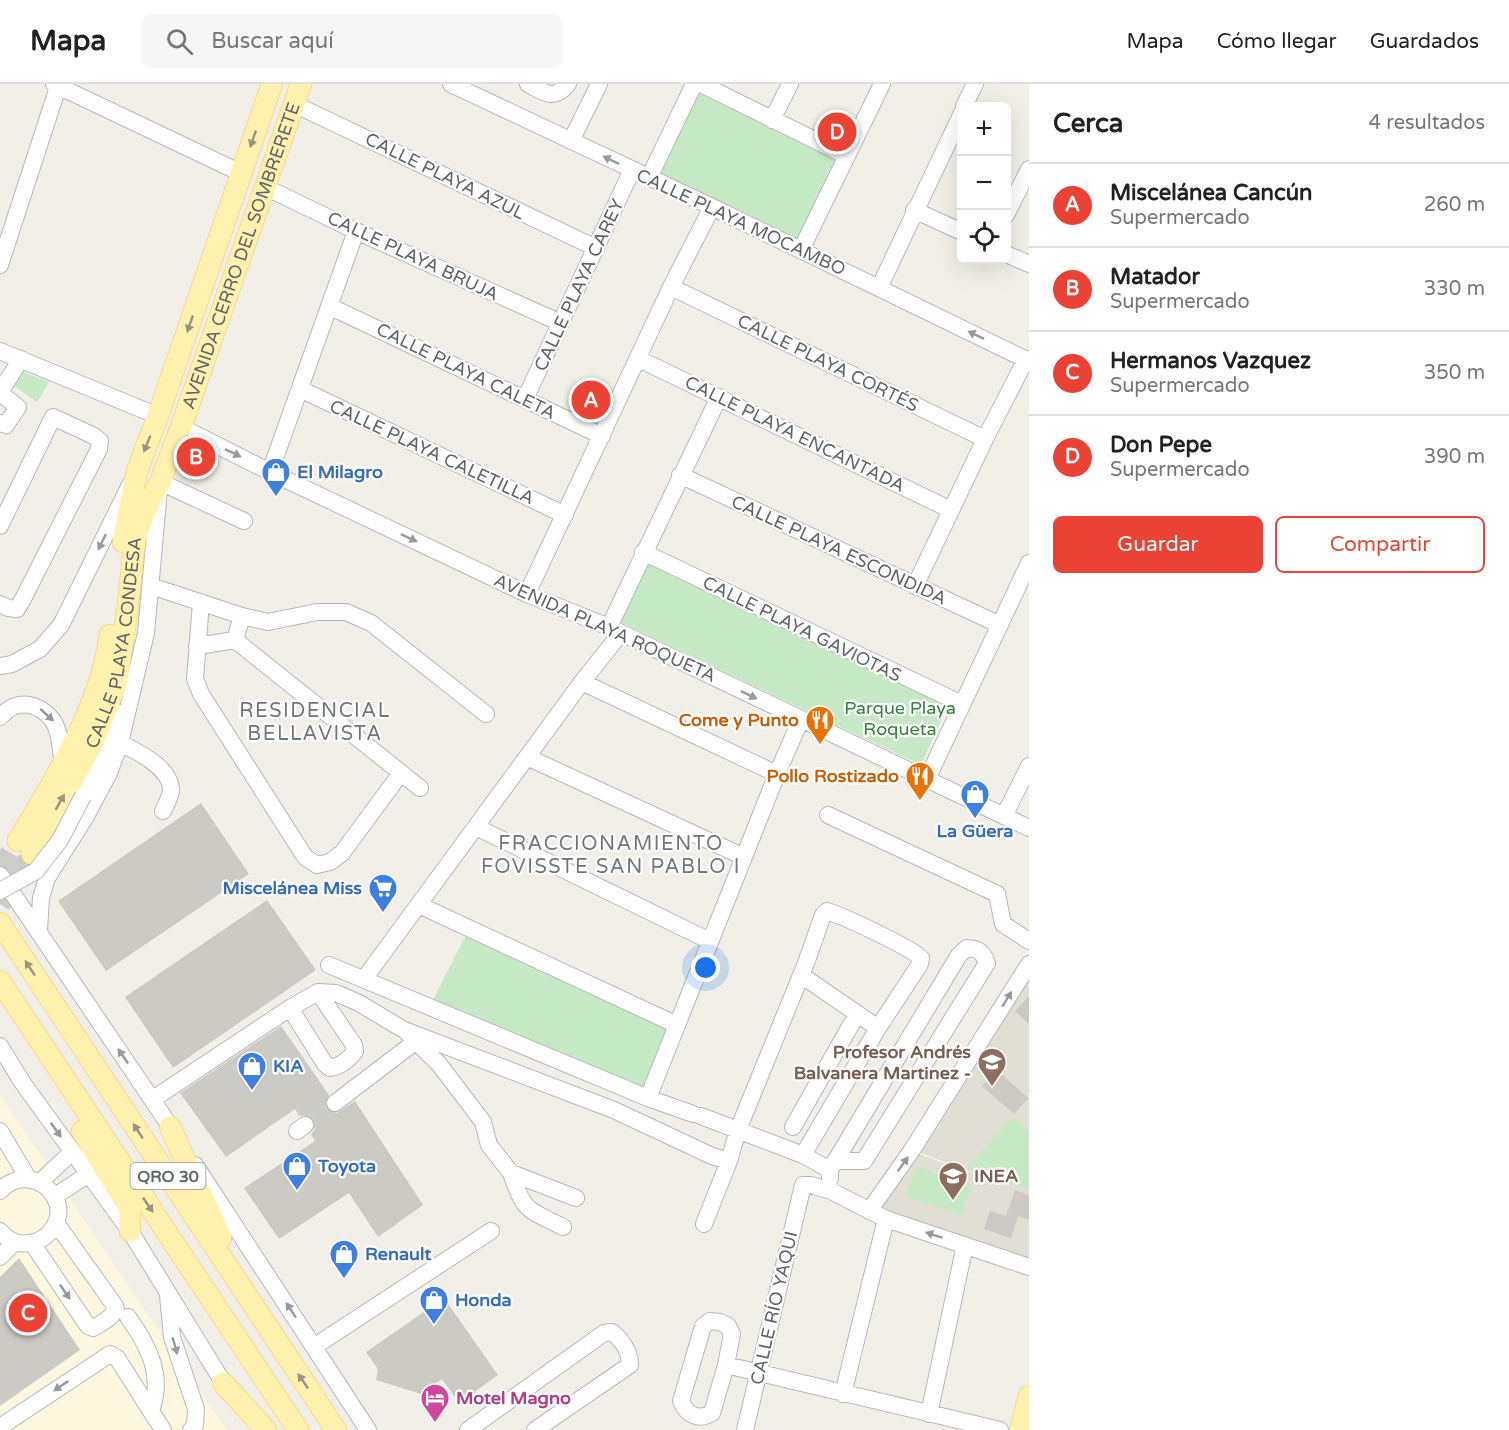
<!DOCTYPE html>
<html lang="es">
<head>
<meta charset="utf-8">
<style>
	body { margin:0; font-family:"Varela Round",sans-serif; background:#f6f6f6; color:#222 }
	.controls { position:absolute; right:18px; top:18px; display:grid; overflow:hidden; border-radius:9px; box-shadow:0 6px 24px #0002 }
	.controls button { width:54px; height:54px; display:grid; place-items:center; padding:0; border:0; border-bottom:2px solid #e0e0e0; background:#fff; color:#222; font:30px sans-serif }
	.you { position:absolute; left:706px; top:884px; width:21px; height:21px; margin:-15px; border:4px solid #fff; border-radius:50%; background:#1a73e8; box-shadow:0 0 0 9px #1a73e833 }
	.badge { display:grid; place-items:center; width:39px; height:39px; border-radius:50%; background:#ea4335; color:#fff; font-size:20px; font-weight:700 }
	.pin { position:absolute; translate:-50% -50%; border:3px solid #fff; box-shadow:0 2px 6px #0006 }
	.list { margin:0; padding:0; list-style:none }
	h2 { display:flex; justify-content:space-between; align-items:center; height:78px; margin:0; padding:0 24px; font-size:26px }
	h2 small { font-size:20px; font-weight:400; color:#767676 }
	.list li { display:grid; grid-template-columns:39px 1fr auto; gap:18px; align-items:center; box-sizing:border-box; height:84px; padding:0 24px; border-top:2px solid #e0e0e0 }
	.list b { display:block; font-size:22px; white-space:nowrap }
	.list p { margin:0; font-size:20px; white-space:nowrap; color:#767676 }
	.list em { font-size:20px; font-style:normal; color:#767676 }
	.actions { display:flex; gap:12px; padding:18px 24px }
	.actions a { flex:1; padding:14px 0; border:2px solid #ea4335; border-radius:9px; text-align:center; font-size:21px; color:#ea4335 }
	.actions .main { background:#ea4335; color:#fff }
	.icon { flex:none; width:33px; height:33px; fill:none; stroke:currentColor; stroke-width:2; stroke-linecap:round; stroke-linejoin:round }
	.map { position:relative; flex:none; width:1029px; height:1346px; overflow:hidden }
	header { display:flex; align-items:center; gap:36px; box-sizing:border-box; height:84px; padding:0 30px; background:#fff; border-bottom:2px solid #e0e0e0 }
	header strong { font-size:28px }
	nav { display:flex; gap:33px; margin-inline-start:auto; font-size:21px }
	.search { width:420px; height:54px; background:#f6f6f6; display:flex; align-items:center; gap:15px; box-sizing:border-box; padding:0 21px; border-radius:9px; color:#767676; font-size:22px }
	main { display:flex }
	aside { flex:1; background:#fff }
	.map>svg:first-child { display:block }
	.commercial { fill:#fef7e0 }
	.education { fill:#e1ded6 }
	.green { fill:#c5e8c5 }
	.building { fill:#cccac5 }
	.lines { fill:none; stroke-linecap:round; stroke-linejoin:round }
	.minor-tunnel { stroke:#ccccc8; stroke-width:16; stroke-dasharray:16 8; stroke-linecap:butt }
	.major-tunnel { stroke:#ccccc8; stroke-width:21; stroke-dasharray:21 10; stroke-linecap:butt }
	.minor-casing { stroke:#b5b8bc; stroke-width:18 }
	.major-casing { stroke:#f2c960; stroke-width:22 }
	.minor { stroke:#fff; stroke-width:16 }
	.major { stroke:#fff2af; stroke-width:21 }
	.minor-bridge-casing { stroke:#b5b8bc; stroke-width:18; stroke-linecap:butt }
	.minor-bridge { stroke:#fff; stroke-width:16 }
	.oneway { fill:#979581 }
	.oneway2 { fill:#979a9d }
	.labels { text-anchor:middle; stroke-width:4.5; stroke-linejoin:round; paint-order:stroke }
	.shield { fill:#fff; stroke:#8f9295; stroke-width:1.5 }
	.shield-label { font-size:16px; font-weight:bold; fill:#5f6368 }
	.street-label { font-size:18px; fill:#5f6368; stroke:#fff }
	.shop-label { font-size:18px; font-weight:bold; fill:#366cbe; stroke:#fff; text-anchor:start }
	.park-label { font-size:18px; fill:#348238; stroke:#fff }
	.food-label { font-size:18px; font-weight:bold; fill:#c56008; stroke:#fff; text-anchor:end }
	.education-label { font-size:18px; font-weight:bold; fill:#785e54; stroke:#fff; text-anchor:end }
	.hotel-label { font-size:18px; font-weight:bold; fill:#b23c85; stroke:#fff; text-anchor:start }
	.neighbourhood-label { font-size:20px; letter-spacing:1.5px; fill:#70757a; stroke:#fff }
</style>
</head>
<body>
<header>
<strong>Mapa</strong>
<div class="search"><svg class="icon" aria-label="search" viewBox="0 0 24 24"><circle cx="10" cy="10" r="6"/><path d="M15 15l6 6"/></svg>Buscar aquí</div>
<nav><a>Mapa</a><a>Cómo llegar</a><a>Guardados</a></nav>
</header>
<main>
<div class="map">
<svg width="1029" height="1346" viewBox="0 0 1029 1346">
	<rect width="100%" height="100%" fill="#f1efe8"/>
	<path class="commercial" d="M0,1011L144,1225L227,1346H0Z"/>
	<path class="education" d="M1029,883V1182L871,1127L913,1068L1017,1105L916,1067Z"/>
	<path class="green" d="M695,2L844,73L799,160L653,92Z
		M23,288L49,298L37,318L14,302Z
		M648,479L948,621L921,681L620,538Z
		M467,849L670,940L644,1008L432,918Z
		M1013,1033L1029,1048V1105L966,1085Z
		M916,1082L971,1101L961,1132L906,1112Z"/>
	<path class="building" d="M201,719L249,790L106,887L58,817Z
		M267,816L316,886L173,984L125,913Z
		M1029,912V940L1015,927Z
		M281,942L329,1011L325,1020L327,1026L337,1029L355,1017L423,1121L378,1153L349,1109L279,1155L244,1104L315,1057L311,1050L315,1045L314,1035L309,1031L299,1032L295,1025L226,1073L180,1009Z
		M997,986L1028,1014L1014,1030L982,1002Z
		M1015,1106L1029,1111V1136L1018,1132L1011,1154L984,1145L990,1127L1006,1132Z
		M19,1174L80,1266L0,1322V1193Z
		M444,1214L498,1291L459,1319L442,1295L421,1310L376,1296L378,1285L366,1268Z"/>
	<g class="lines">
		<path class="minor-tunnel" d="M305,1041L335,1019"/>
		<path class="major-tunnel" d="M0,787L18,757
			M0,820L32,770"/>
		<g class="minor-casing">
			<path id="minor" d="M54,0L241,89
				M451,0L712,123L1029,277
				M528,0C545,9 554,17 568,0
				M701,0L847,72
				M294,20L596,164
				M964,22L975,0
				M772,36L790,0
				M571,57L599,0
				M649,94L694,0
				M265,103L356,147L561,239
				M914,126L962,148
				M1006,131L1029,85
				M801,166L882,0
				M1006,170L1029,180
				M0,181L59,0
				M671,203L985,355
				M879,204L962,29
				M329,222L602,352
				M0,267L158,332
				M639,275L951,426
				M300,305L565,431
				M0,308L21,275
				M0,309L18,323L6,341L0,339
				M525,315L632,86
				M181,343L270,388L527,510L609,543L1029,744
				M270,388L356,147
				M680,391L1000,541
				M160,398L244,437
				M0,442L53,333L94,352L100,357L99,365L23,515L17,525L8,524L0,520
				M643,468L962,620
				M151,502L242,532L268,538L317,528H346L371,539L486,630
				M915,502L985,355L1026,275
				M527,510L671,203L712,123
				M201,518L195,595L201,610L305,773L317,781L330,778L342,769L401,689
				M242,532L235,556L420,704
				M609,543L719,313
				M197,562L235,556
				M0,582L12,580L40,565L61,541L130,401
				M582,598L777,690
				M0,633C4,629 9,624 15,622C33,616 54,630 58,649C61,659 61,671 63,682
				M120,659C136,667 170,683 171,705C171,712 166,721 163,727
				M527,673L744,773
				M927,695L1029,479
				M83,712L116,628
				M828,731L997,810L1003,840L1029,857
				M1004,732L1029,682
				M476,743L710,857
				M0,791L176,1051
				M419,821L677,941
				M39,846L41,814L47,794L85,734L109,689L120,659L146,549L159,406
				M329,881L648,1014L693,1030
				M801,891L878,944
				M364,895L582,598L621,549
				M290,924L325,980L330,984C339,983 350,975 355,967L354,961L318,908
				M409,951L439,980L483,1038L489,1061L511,1089L576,1114
				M0,962L22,998L130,1147L229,1308
				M648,1014L777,690L801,635
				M153,1015L290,924L318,908L336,909L359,919L404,946L614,1026L712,1072L729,1077L738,1046L806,879L823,831L827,827C843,832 910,863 921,874L920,880L878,944L803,1071
				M335,1019L415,958
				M701,1032L803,1071L830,1086V1095
				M793,1043L857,930
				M0,1047L28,1094
				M297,1047L305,1041
				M195,1081L368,1346
				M830,1086L959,871L967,864C979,865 983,868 987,879L864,1077H835
				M511,1089C524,1128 527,1125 563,1143
				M40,1098L72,1068
				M0,1107C16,1088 44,1093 55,1114C66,1134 49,1157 29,1159C17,1161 7,1156 0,1147
				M55,1112L89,1090
				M869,1127L912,1066L1029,880
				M704,1140L729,1077
				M32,1159L88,1242L93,1244C101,1240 111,1234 116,1226L115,1222L56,1139
				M0,1173L15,1158
				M168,1211L172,1253L196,1325L195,1341L191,1346
				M128,1233C149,1262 164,1292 151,1327
				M710,1237L720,1238L728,1242L732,1250L726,1281L712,1329C698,1337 687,1331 681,1317L703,1242Z
				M315,1262L491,1147
				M726,1281L1000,1346
				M843,1310L886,1135
				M929,1330L965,1161
				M0,1343L110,1270L117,1274L163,1346
				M468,1346L604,1249L612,1248C622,1256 630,1268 630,1281L535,1346
				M745,1346L803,1101H811L831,1107L886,1135L1029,1183"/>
		</g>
		<g class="major-casing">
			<g id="major">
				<path d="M123,458L137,387L158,332L272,0"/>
				<path d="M18,757C49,705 81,654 100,596C105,582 107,566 110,551"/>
				<path id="s1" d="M32,770L94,656L116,600L127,529L135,455L144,429L160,398L181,343L301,0"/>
				<path d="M0,839L336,1346"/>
				<path d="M0,897L298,1346"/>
				<path d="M170,1043L221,1154"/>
				<path d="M82,1047L130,1125V1147"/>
				<path d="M223,1299L266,1346"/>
				<path d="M1020,1346L1029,1312"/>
			</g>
		</g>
		<use href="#minor" class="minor"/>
		<use href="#major" class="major"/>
		<g class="minor-bridge-casing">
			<path id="minor-bridge" d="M0,807L36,787L60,756L83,712"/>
		</g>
		<use href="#minor-bridge" class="minor-bridge"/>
	</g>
	<defs><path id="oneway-solid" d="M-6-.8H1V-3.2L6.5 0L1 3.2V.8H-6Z" transform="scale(1.5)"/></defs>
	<g class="oneway">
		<use href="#oneway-solid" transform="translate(253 55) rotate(109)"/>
		<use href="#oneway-solid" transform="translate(190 240) rotate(109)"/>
		<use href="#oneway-solid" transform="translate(147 360) rotate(112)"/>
		<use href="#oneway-solid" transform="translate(60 718) rotate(-61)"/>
		<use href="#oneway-solid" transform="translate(30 884) rotate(-123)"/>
		<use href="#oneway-solid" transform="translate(138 1047) rotate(-123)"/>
		<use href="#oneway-solid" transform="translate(148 1121) rotate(56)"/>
		<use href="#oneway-solid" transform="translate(303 1297) rotate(-124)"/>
	</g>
	<g class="oneway2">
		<use href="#oneway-solid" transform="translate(611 76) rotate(-154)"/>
		<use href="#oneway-solid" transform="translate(976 251) rotate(-154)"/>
		<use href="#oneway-solid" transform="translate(233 369) rotate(26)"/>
		<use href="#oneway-solid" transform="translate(409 454) rotate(25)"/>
		<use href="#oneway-solid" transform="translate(102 458) rotate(116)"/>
		<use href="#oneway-solid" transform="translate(749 611) rotate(26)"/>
		<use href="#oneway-solid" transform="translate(47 631) rotate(42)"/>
		<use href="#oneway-solid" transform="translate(1007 915) rotate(-58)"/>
		<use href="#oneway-solid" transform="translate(123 972) rotate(-124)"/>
		<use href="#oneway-solid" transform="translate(56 1046) rotate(54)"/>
		<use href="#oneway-solid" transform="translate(903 1080) rotate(-54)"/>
		<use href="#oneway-solid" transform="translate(934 1151) rotate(-162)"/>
		<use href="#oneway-solid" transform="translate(65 1208) rotate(56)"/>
		<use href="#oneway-solid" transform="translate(291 1226) rotate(-123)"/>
		<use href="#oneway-solid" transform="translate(175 1262) rotate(74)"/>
		<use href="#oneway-solid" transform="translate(61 1302) rotate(146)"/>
	</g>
	<defs>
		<g id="shop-pin" transform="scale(1.5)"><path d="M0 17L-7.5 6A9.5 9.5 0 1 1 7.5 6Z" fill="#3f7fe0" stroke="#fff"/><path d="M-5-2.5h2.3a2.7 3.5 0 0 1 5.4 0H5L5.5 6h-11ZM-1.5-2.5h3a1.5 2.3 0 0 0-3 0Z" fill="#fff"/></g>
		<g id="restaurant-pin" transform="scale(1.5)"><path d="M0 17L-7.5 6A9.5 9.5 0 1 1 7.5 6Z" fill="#e8710a" stroke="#fff"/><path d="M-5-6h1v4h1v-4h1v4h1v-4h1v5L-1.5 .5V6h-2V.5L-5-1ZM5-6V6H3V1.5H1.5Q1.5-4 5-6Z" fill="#fff"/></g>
		<g id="supermarket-pin" transform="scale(1.5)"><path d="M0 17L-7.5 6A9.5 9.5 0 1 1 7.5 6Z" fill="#3f7fe0" stroke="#fff"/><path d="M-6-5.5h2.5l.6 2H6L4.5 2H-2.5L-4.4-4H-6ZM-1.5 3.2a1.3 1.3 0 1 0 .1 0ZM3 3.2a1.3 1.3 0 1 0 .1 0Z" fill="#fff"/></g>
		<g id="school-pin" transform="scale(1.5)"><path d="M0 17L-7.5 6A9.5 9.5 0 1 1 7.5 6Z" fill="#8d6e63" stroke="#fff"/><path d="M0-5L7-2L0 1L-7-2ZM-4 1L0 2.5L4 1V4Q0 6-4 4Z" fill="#fff"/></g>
		<g id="hotel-pin" transform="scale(1.5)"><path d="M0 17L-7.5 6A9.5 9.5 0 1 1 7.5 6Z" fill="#d1479c" stroke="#fff"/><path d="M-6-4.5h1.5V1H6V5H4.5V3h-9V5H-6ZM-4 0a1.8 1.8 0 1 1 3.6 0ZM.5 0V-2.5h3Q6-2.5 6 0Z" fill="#fff"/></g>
	</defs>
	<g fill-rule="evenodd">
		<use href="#shop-pin" x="276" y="388"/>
		<use href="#restaurant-pin" x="820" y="636"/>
		<use href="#restaurant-pin" x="920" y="692"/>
		<use href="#shop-pin" x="975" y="710"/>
		<use href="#supermarket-pin" x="383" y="804"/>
		<use href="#school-pin" x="992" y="978"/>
		<use href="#shop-pin" x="252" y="982"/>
		<use href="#shop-pin" x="297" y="1082"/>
		<use href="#school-pin" x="953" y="1092"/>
		<use href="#shop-pin" x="344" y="1170"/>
		<use href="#shop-pin" x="434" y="1216"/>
		<use href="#hotel-pin" x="435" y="1314"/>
	</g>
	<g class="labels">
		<rect class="shield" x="130.5" y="1079" width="75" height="26" rx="4.5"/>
		<g class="shield-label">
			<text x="168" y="1098">QRO 30</text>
		</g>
		<g class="street-label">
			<text transform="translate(445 92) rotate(26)" y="6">CALLE PLAYA AZUL</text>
			<text transform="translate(741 138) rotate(25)" y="6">CALLE PLAYA MOCAMBO</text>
			<text dy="6" stroke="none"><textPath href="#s1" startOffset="639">AVENIDA CERRO DEL SOMBRERETE</textPath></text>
			<text transform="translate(413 172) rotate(25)" y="6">CALLE PLAYA BRUJA</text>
			<text transform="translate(579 201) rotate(-65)" y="6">CALLE PLAYA CAREY</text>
			<text transform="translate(828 279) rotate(26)" y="6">CALLE PLAYA CORTÉS</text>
			<text transform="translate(466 287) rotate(26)" y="6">CALLE PLAYA CALETA</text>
			<text transform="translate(795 350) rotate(26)" y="6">CALLE PLAYA ENCANTADA</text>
			<text transform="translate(432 368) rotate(25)" y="6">CALLE PLAYA CALETILLA</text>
			<text transform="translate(839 466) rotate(25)" y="6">CALLE PLAYA ESCONDIDA</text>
			<text transform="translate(605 544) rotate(24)" y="6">AVENIDA PLAYA ROQUETA</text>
			<text transform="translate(802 545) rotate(26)" y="6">CALLE PLAYA GAVIOTAS</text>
			<text dy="6" stroke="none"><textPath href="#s1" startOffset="230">CALLE PLAYA CONDESA</textPath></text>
			<text transform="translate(774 1224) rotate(-77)" y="6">CALLE RÍO YAQUI</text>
		</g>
		<g class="shop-label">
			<text x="297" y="394">El Milagro</text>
			<text x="975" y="753" text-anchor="middle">La Güera</text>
			<text x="362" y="810" text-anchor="end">Miscelánea Miss</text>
			<text x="273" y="988">KIA</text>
			<text x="318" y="1088">Toyota</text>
			<text x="365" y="1176">Renault</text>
			<text x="455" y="1222">Honda</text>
		</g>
		<g class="park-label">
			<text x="900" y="630">Parque Playa<tspan x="900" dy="21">Roqueta</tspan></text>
		</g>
		<g class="food-label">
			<text x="799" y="642">Come y Punto</text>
			<text x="899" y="698">Pollo Rostizado</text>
		</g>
		<g class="education-label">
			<text x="971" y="974">Profesor Andrés<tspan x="971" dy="21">Balvanera Martinez -</tspan></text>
			<text x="974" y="1098" text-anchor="start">INEA</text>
		</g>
		<g class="hotel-label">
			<text x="456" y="1320">Motel Magno</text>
		</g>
		<g class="neighbourhood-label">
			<text x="315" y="633">RESIDENCIAL<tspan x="315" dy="23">BELLAVISTA</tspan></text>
			<text x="611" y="766">FRACCIONAMIENTO<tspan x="611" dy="23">FOVISSTE SAN PABLO I</tspan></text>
		</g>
	</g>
</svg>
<div class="controls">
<button>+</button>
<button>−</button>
<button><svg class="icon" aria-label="locate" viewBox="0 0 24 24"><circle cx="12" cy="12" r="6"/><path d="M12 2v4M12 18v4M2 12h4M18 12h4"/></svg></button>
</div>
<div class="you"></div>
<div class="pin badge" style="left:591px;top:316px">A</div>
<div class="pin badge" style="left:196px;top:373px">B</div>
<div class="pin badge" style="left:28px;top:1229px">C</div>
<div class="pin badge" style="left:837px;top:48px">D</div>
</div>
<aside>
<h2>Cerca<small>4 resultados</small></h2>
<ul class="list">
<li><span class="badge">A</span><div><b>Miscelánea Cancún</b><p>Supermercado</p></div><em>260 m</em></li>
<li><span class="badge">B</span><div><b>Matador</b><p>Supermercado</p></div><em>330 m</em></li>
<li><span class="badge">C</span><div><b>Hermanos Vazquez</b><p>Supermercado</p></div><em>350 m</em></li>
<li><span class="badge">D</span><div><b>Don Pepe</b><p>Supermercado</p></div><em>390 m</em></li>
</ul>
<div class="actions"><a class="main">Guardar</a><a>Compartir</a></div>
</aside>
</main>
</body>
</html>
